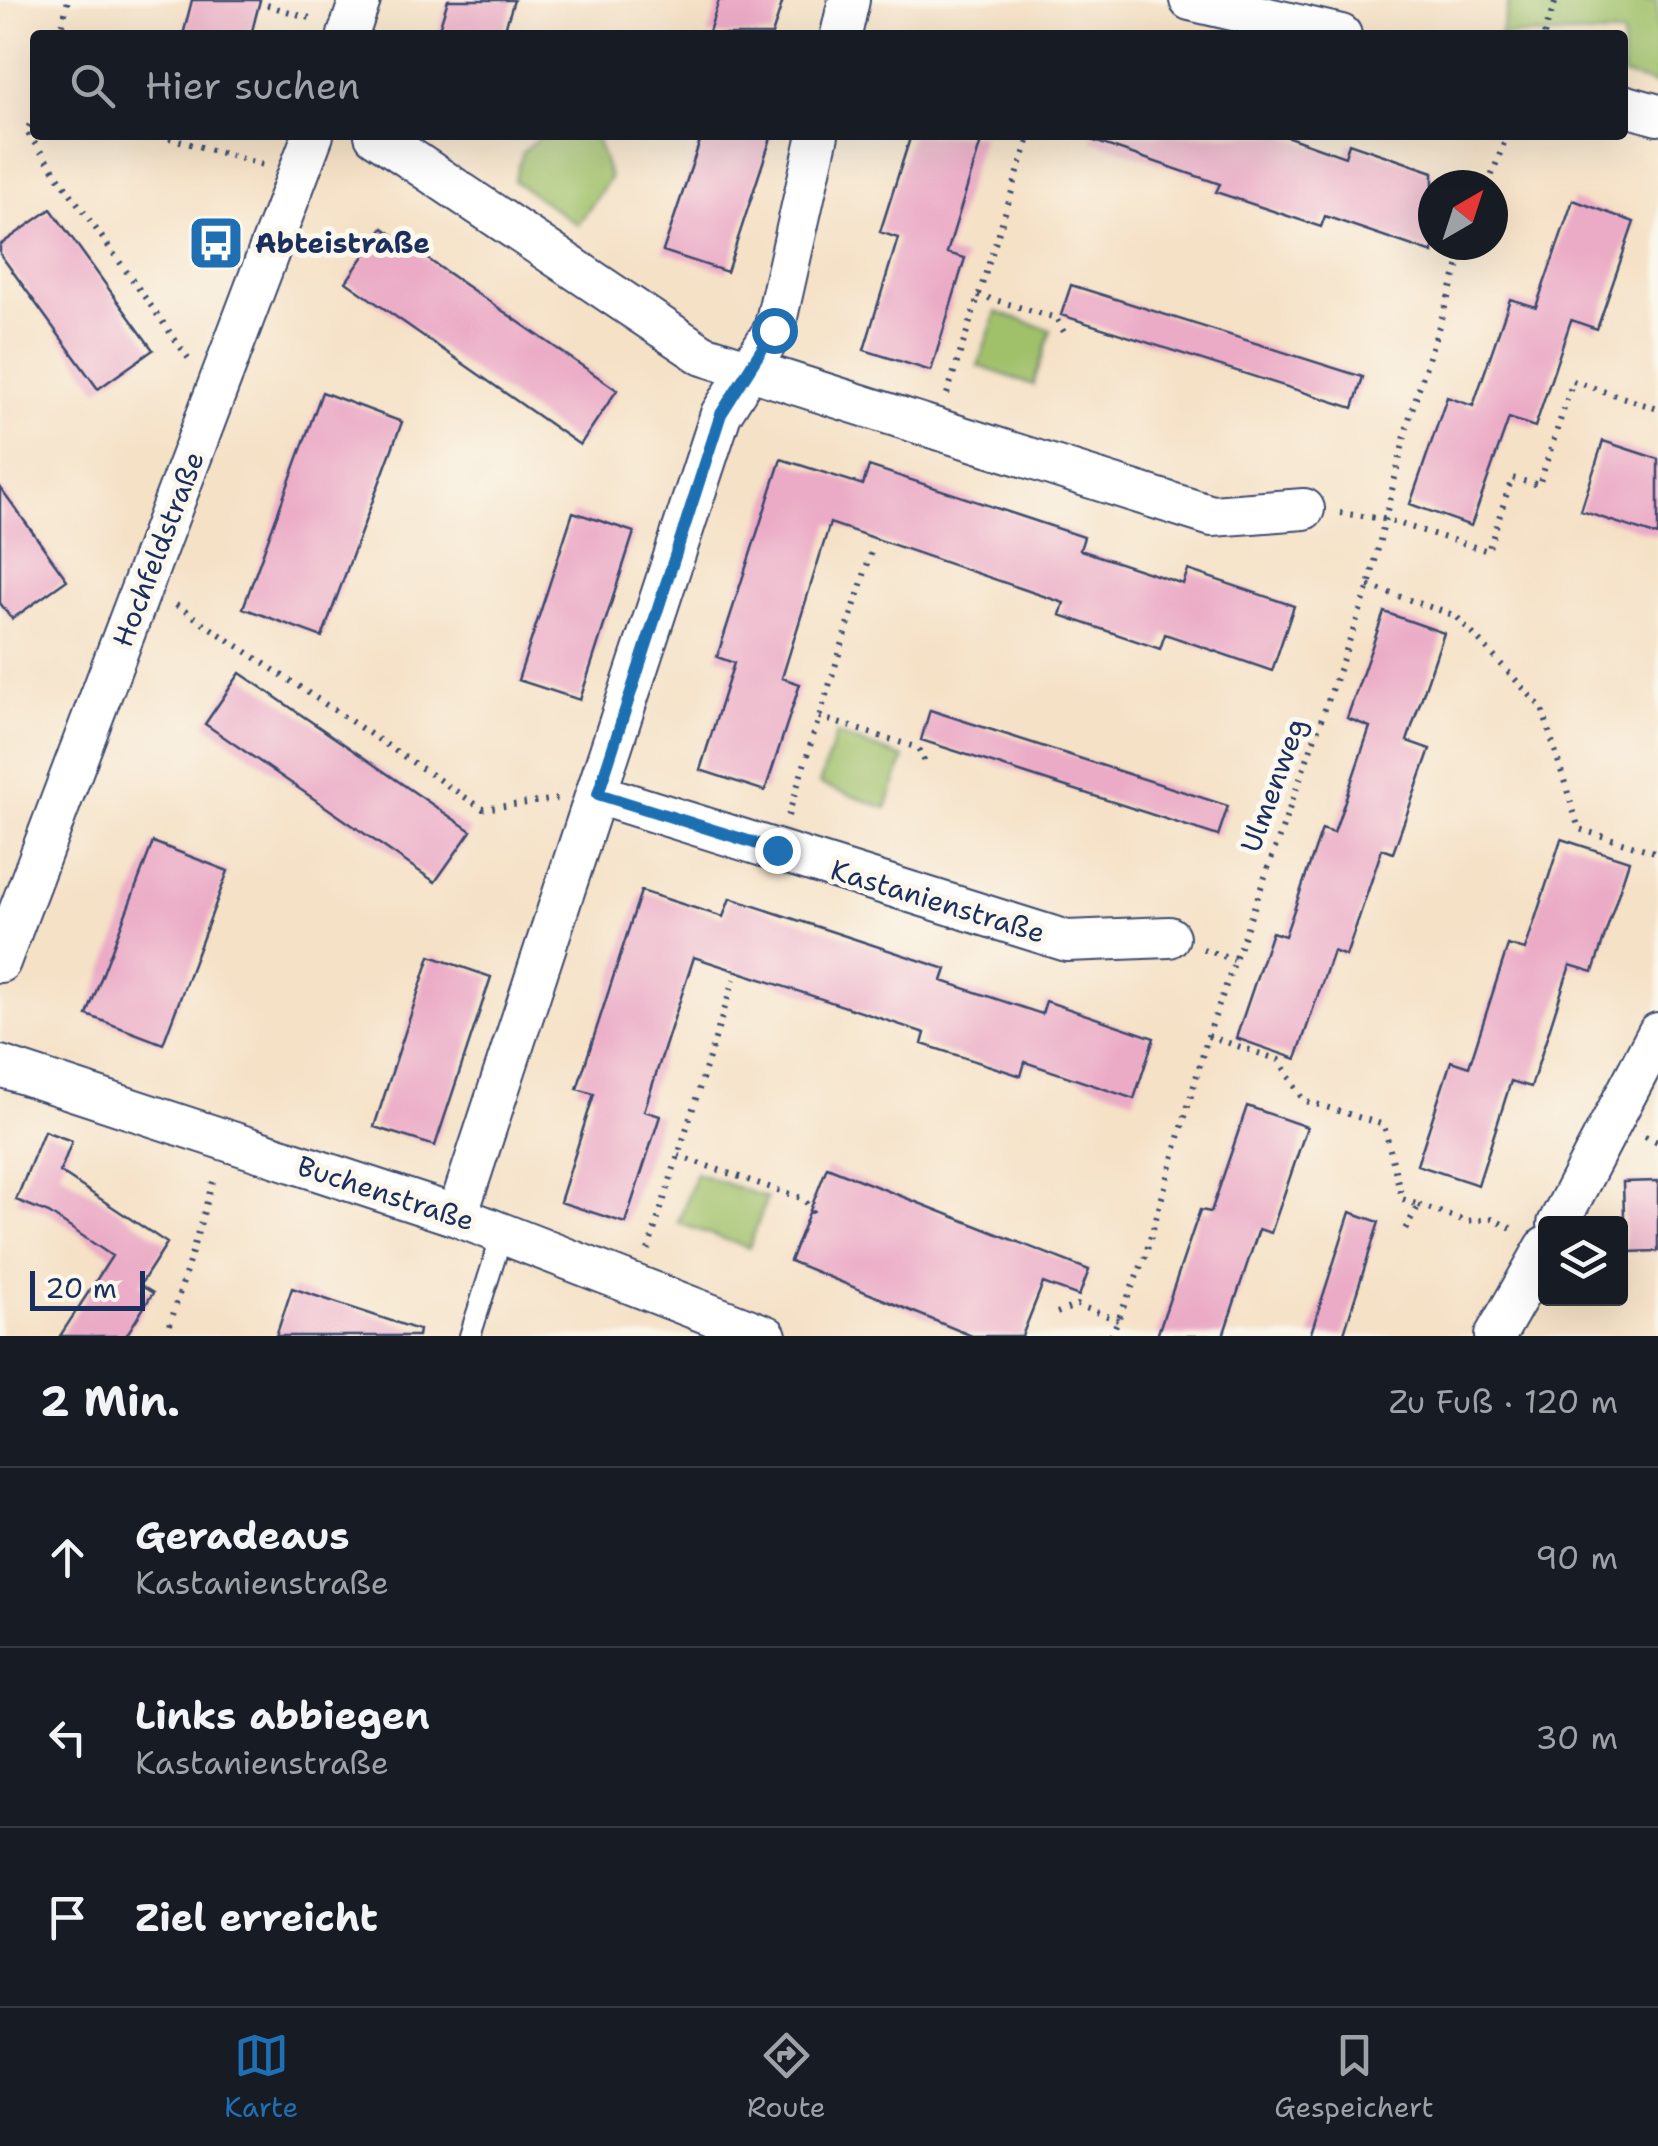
<!DOCTYPE html>
<html lang="de">
<head>
<meta charset="utf-8">
<style>
	body { margin:0; font-family:"Shantell Sans",sans-serif; background:#242831; color:#f1f3f6 }
	.controls { position:absolute; right:30px; bottom:30px; display:grid; overflow:hidden; border-radius:10px; box-shadow:0 10px 40px #0002 }
	.controls button { width:90px; height:90px; display:grid; place-items:center; padding:0; border:0; border-bottom:2px solid #363941; background:#171b24; color:#f1f3f6; font:50px sans-serif }
	.compass { position:absolute; left:1418px; top:170px; width:90px; height:90px; border-radius:50%; background:#171b24; box-shadow:0 10px 40px #0002; rotate:39deg }
	.scale { position:absolute; left:30px; bottom:25px; width:115px; box-sizing:border-box; padding-left:10px; border:5px solid #1b2f5e; border-top:0; font-size:28px; line-height:35px; white-space:nowrap; color:#1b2f5e; -webkit-text-stroke:8px #fbf7ec; paint-order:stroke }
	.stop { position:absolute; width:30px; height:30px; margin:-22px; border:8px solid #1f6fb2; border-radius:50%; background:#fff }
	.stop.end { background:#1f6fb2; border-color:#fff; box-shadow:0 2px 10px #0008 }
	.list { margin:0; padding:0; list-style:none }
	h2 { display:flex; justify-content:space-between; align-items:center; height:130px; margin:0; padding:0 40px; font-size:42px }
	h2 small { font-size:32px; font-weight:400; color:#9ea1a6 }
	.list li { display:grid; grid-template-columns:65px 1fr auto; gap:30px; align-items:center; box-sizing:border-box; height:180px; padding:0 40px; border-top:2px solid #363941 }
	.list b { display:block; font-size:38px; white-space:nowrap }
	.list p { margin:0; font-size:32px; white-space:nowrap; color:#9ea1a6 }
	.list em { font-size:32px; font-style:normal; color:#9ea1a6 }
	.icon { flex:none; width:55px; height:55px; fill:none; stroke:currentColor; stroke-width:2; stroke-linecap:round; stroke-linejoin:round }
	.map { position:relative; flex:none; width:1658px; height:1336px; overflow:hidden }
	.search { position:absolute; background:#171b24; box-shadow:0 10px 40px #0002; left:30px; right:30px; top:30px; height:110px; display:flex; align-items:center; gap:25px; box-sizing:border-box; padding:0 35px; border-radius:10px; color:#9ea1a6; font-size:38px }
	.sheet { height:670px; background:#171b24 }
	nav { display:flex; justify-content:space-around; align-items:center; box-sizing:border-box; height:140px; border-top:2px solid #363941; background:#171b24; font-size:28px; color:#9ea1a6 }
	nav a { display:grid; justify-items:center; gap:5px }
	nav .on { color:#1f6fb2 }
	.map>svg:first-child { display:block }
	.green { fill:#a0c16a; stroke:#5e7864; stroke-width:2.5 }
	.building { fill:#ebabc6 }
	.lines { fill:none; stroke-linecap:round; stroke-linejoin:round }
	.service-casing { stroke:#3c4a6e; stroke-width:24 }
	.minor-casing { stroke:#3c4a6e; stroke-width:44 }
	.path { stroke:#3c4a6e; stroke-width:6; stroke-dasharray:2.5 8; stroke-linecap:butt }
	.service { stroke:#fff; stroke-width:20 }
	.minor { stroke:#fff; stroke-width:40 }
	.route { stroke:#1f6fb2; stroke-width:12 }
	.labels { text-anchor:middle; stroke-width:10; stroke-linejoin:round; paint-order:stroke }
	.poi-label { font-size:28px; font-weight:bold; fill:#1b2f5e; stroke:#fbf7ec; text-anchor:start }
	.street-label { font-size:28px; fill:#1b2f5e; stroke:#fbf7ec }
</style>
</head>
<body>
<div class="map">
<svg width="1658" height="1336" viewBox="0 0 1658 1336">
	<rect width="100%" height="100%" fill="#fbf7ec"/>
	<filter id="ink" filterUnits="userSpaceOnUse"><feTurbulence type="fractalNoise" baseFrequency=".01" numOctaves="2"/><feDisplacementMap in="SourceGraphic" scale="20" xChannelSelector="R" yChannelSelector="G"/><feConvolveMatrix kernelMatrix="1 2 1 2 8 2 1 2 1" color-interpolation-filters="sRGB"/></filter>
	<filter id="wash" filterUnits="userSpaceOnUse"><feTurbulence type="fractalNoise" baseFrequency=".0048" numOctaves="4" result="noise"/><feDisplacementMap in="SourceGraphic" scale="40" xChannelSelector="R" yChannelSelector="G"/><feGaussianBlur stdDeviation="2.25" result="paint"/><feColorMatrix in="noise" values="0 0 0 0 0 0 0 0 0 0 0 0 0 0 0 0 0 1.4 0 .05"/><feComposite in="paint" operator="in"/></filter>
	<g filter="url(#wash)">
		<rect width="100%" height="100%" fill="#f5e1c6"/>
		<path class="green" d="M1510,0H1658V85L1623,75V35H1500Z
			M542,135H595L610,178L578,225L514,181L523,152Z
			M996,312L1051,330L1033,385L978,366Z
			M836,734L904,758L886,808L819,784Z
			M696,1173L767,1198L749,1248L678,1223Z"/>
		<g id="blocks">
			<path class="building" d="M192,0H260L251,35H183Z
				M448,0H514L503,35H437Z
				M719,0H783L772,35H708Z
				M702,135H772L727,272L663,251Z
				M911,135H983L947,253L965,258L931,371L864,350L898,238L880,232Z
				M1092,135H1283L1345,157L1349,143L1433,172V253L1325,216L1321,227L1216,192L1220,184L1091,140Z
				M1573,200L1634,222L1597,329L1571,320L1535,427L1509,418L1471,526L1410,504L1447,397L1473,406L1510,299L1536,307Z
				M51,209L153,350L98,389L0,254V245Z
				M383,228L617,390L580,445L346,282Z
				M1071,285L1363,377L1353,408L1061,315Z
				M322,392L402,422L322,637L243,608Z
				M1603,441L1658,459V536L1581,511Z
				M781,459L863,485L869,466L1084,537L1080,550L1183,584L1188,570L1294,606L1272,671L1165,634L1160,649L1060,615L1064,603L830,523L782,678L800,684L765,791L700,770L734,663L717,657Z
				M0,487L67,580L12,619L0,603Z
				M573,512L634,532L580,700L518,680Z
				M1384,612L1444,633L1407,741L1430,749L1393,853L1382,849L1346,956L1333,951L1296,1059L1236,1038L1272,932L1285,936L1322,829L1334,833L1370,727L1347,718Z
				M240,673L471,831L435,882L205,724Z
				M930,710L1228,806L1218,836L921,740Z
				M1561,839L1629,861L1593,972L1570,965L1531,1087L1511,1081L1478,1185L1417,1165L1451,1061L1469,1067L1508,945L1525,950Z
				M153,842L228,871L163,1044L87,1015Z
				M641,891L723,917L730,898L946,969L942,981L1042,1014L1046,1001L1154,1038L1134,1099L1025,1062L1021,1076L922,1044L925,1033L694,957L644,1111L660,1116L625,1223L560,1202L594,1094L577,1089Z
				M430,956L491,977L435,1146L374,1127Z
				M1247,1106L1307,1127L1271,1233L1259,1229L1223,1336H1157L1200,1210L1211,1212Z
				M44,1131L72,1141L60,1172L167,1243L140,1285L153,1293L126,1336H60L112,1256L49,1213L16,1200Z
				M827,1167L1089,1270L1079,1296L1043,1283L1022,1336H972L790,1261Z
				M1658,1181V1251L1625,1252L1623,1182Z
				M1350,1212L1379,1222L1343,1336H1310Z
				M292,1288L419,1330L418,1336H276Z"/>
		</g>
	</g>
	<g filter="url(#ink)">
		<use href="#blocks" fill-opacity="0" stroke="#3c4a6e" stroke-width="2.5"/>
		<g class="lines">
			<g class="service-casing">
				<path id="service" d="M470,1336L503,1232"/>
			</g>
			<g class="minor-casing">
				<path id="minor" d="M1190,0L1341,35
					M348,35L360,0
					M841,35L849,0
					M1623,105L1658,115
					M375,135L703,355L1212,516L1304,509
					M597,794L1067,941L1169,937
					M0,962L313,135
					M0,1066L457,1216L766,1336
					M457,1216L721,414L774,330L818,135
					M1558,1224L1658,1033
					M1495,1336L1546,1247"/>
			</g>
			<path class="path" d="M267,5L313,19
				M60,35L68,0
				M1544,35L1556,0
				M35,116L26,131L189,359
				M159,135L264,165
				M1488,185L1507,135
				M978,295L1056,318L1066,336
				M947,394L1030,135
				M1340,513L1384,519L1488,551L1512,478L1539,485L1573,381L1658,409
				M1369,586L1456,616L1542,708L1579,829L1658,853
				M176,605L483,809L557,799
				M819,717L918,748L927,766
				M788,816L871,553
				M1203,949L1234,960
				M1208,1036L1279,1060L1303,1100L1384,1125L1402,1199L1419,1205L1404,1231
				M1645,1136L1658,1142
				M678,1156L804,1199L814,1214
				M1419,1205L1466,1221L1492,1219L1513,1229
				M648,1250L734,979
				M1057,1313L1077,1305L1118,1320
				M170,1325L215,1175
				M1111,1336L1145,1257L1208,1036L1369,586L1409,419L1465,245"/>
			<use href="#service" class="service"/>
			<use href="#minor" class="minor"/>
		</g>
	</g>
	<g class="lines" filter="url(#ink)">
		<path class="route" d="M774,330L721,414L598,794L777,850"/>
	</g>
	<defs>
		<g id="bus-square" transform="scale(2.875)"><rect x="-9" y="-9" width="18" height="18" rx="4" fill="#1f6fb2" stroke="#fbf7ec"/><path d="M-5-6H5V4H4V6H2V4H-2V6H-4V4H-5ZM-3.5-4V0h7V-4ZM-3.5 1.2v1.5H-2V1.2ZM2 1.2v1.5H3.5V1.2Z" fill="#fff"/></g>
	</defs>
	<g fill-rule="evenodd">
		<use href="#bus-square" x="216" y="243"/>
	</g>
	<g class="labels">
		<g class="poi-label">
			<text x="255" y="253">Abteistraße</text>
		</g>
		<g class="street-label">
			<text transform="translate(158 549) rotate(-69)" y="10">Hochfeldstraße</text>
			<text transform="translate(1273 785) rotate(-70)" y="10">Ulmenweg</text>
			<text transform="translate(938 901) rotate(17)" y="10">Kastanienstraße</text>
			<text transform="translate(386 1193) rotate(18)" y="10">Buchenstraße</text>
		</g>
	</g>
</svg>
<div class="controls">
<button><svg class="icon" aria-label="layers" viewBox="0 0 24 24"><path d="M12 4l9 5-9 5-9-5zM3 14l9 5 9-5"/></svg></button>
</div>
<svg class="compass" viewBox="-18 -18 36 36"><path d="M0-13l5 13h-10z" fill="#e53935"/><path d="M0 13l5-13h-10z" fill="#9ea1a6"/></svg>
<div class="scale">20 m</div>
<div class="stop" style="left:774px;top:330px"></div>
<div class="stop end" style="left:777px;top:850px"></div>
<div class="search"><svg class="icon" aria-label="search" viewBox="0 0 24 24"><circle cx="10" cy="10" r="6"/><path d="M15 15l6 6"/></svg>Hier suchen</div>
</div>
<section class="sheet">
<h2>2 Min.<small>Zu Fuß · 120 m</small></h2>
<ul class="list">
<li><svg class="icon" aria-label="ahead" viewBox="0 0 24 24"><path d="M12 20V5M6 11l6-6 6 6"/></svg><div><b>Geradeaus</b><p>Kastanienstraße</p></div><em>90 m</em></li>
<li><svg class="icon" aria-label="left" viewBox="0 0 24 24"><path d="M17 20v-9H6M10 6l-5 5 5 5"/></svg><div><b>Links abbiegen</b><p>Kastanienstraße</p></div><em>30 m</em></li>
<li><svg class="icon" aria-label="arrive" viewBox="0 0 24 24"><path d="M6 21V4h12l-3 4 3 4H6"/></svg><div><b>Ziel erreicht</b></div></li>
</ul>
</section>
<nav>
<a class="on"><svg class="icon" aria-label="map" viewBox="0 0 24 24"><path d="M3 6l6-2 6 2 6-2v14l-6 2-6-2-6 2zM9 4v14M15 6v14"/></svg>Karte</a>
<a><svg class="icon" aria-label="directions" viewBox="0 0 24 24"><path d="M12 3l9 9-9 9-9-9zM9 14v-3h6M13 9l2 2-2 2"/></svg>Route</a>
<a><svg class="icon" aria-label="saved" viewBox="0 0 24 24"><path d="M7 4h10v16l-5-4-5 4z"/></svg>Gespeichert</a>
</nav>
</body>
</html>
